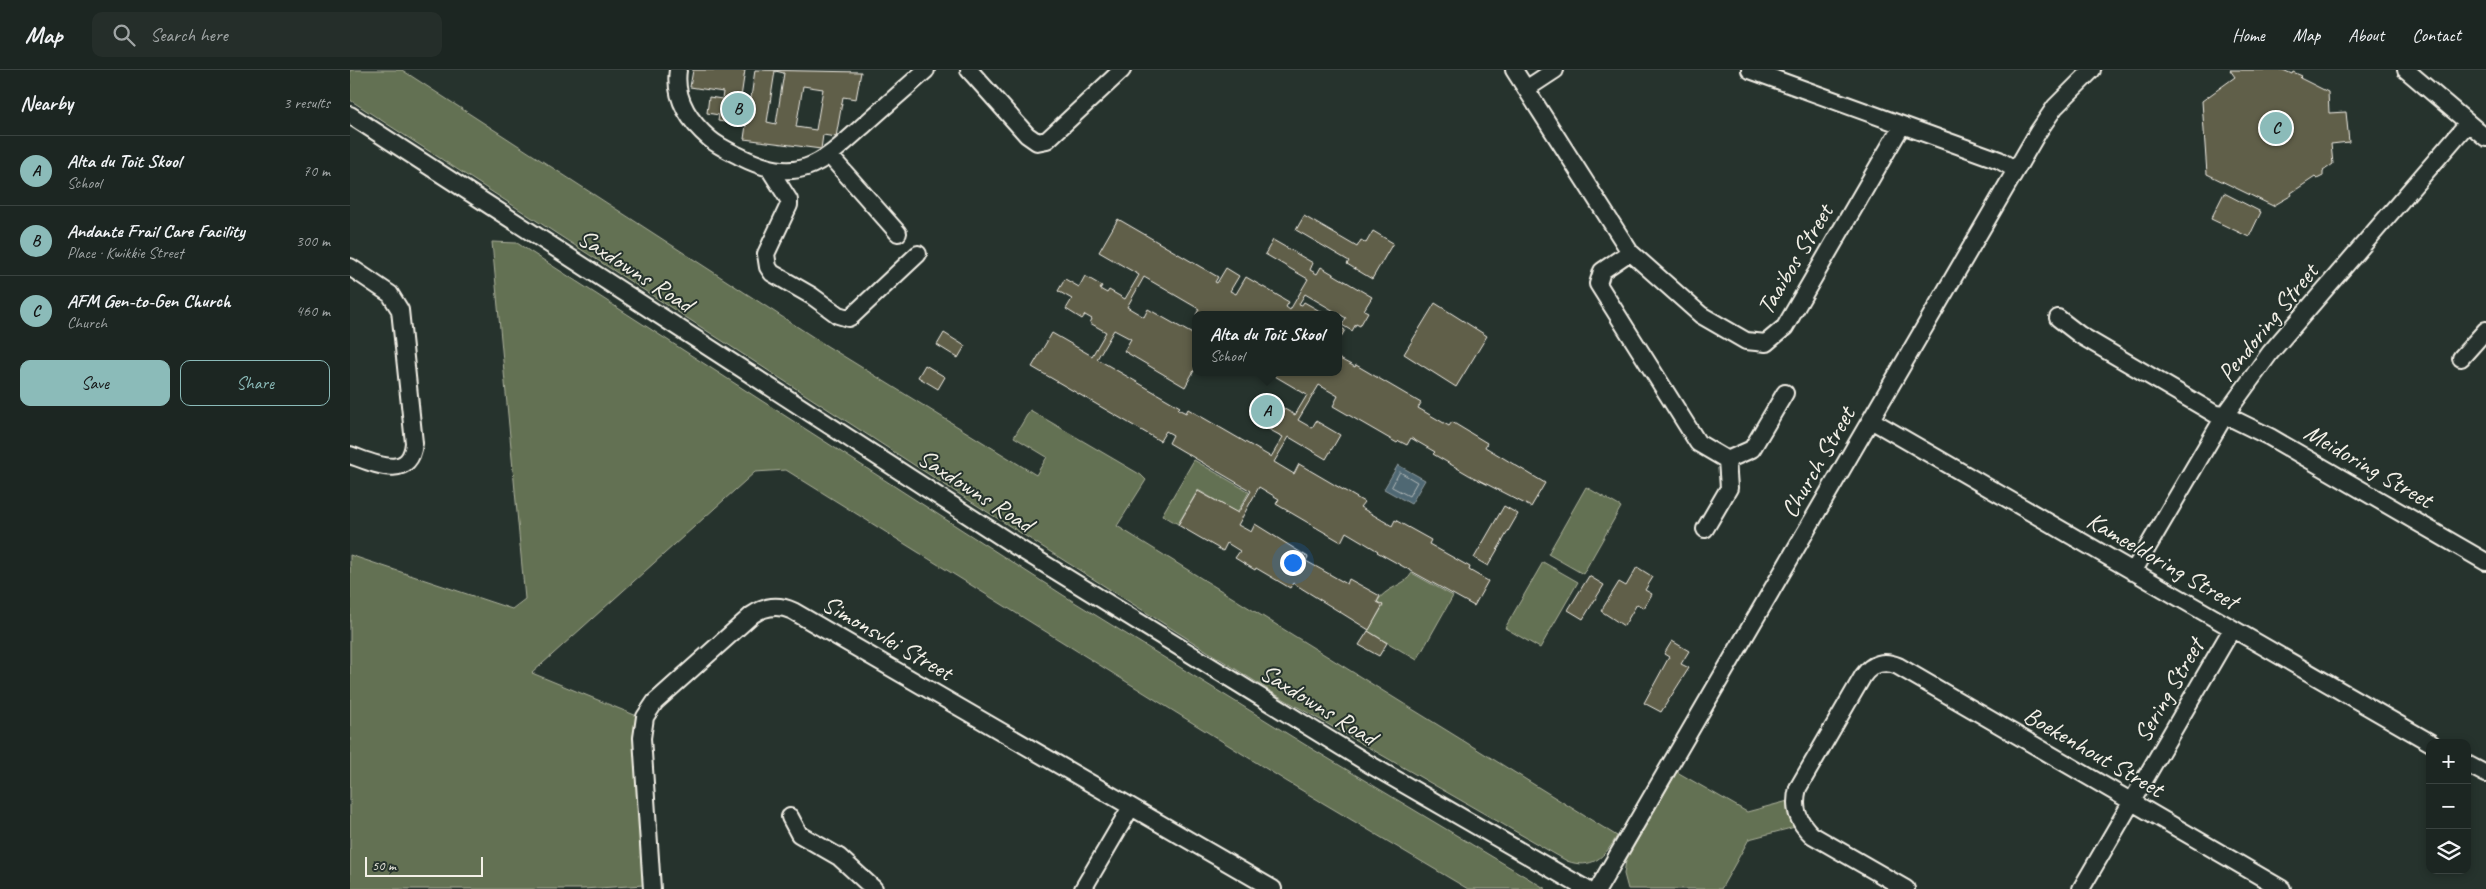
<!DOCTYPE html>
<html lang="en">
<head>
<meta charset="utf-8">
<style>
	body { margin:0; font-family:Caveat,sans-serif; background:#252e2a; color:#f1f3f6 }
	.controls { position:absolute; right:15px; bottom:15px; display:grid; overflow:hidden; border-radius:10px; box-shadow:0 2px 8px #0003 }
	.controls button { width:45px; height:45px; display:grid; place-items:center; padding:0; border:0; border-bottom:1px solid #3a4340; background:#1c2622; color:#f1f3f6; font:25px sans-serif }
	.scale { position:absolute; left:15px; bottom:12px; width:118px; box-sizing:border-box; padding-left:5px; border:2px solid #f4f1e8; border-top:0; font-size:14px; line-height:18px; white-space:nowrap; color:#f4f1e8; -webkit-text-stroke:4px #26332d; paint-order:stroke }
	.you { position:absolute; left:942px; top:492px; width:18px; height:18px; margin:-12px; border:4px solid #fff; border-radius:50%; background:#1a73e8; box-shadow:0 0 0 8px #1a73e833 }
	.badge { display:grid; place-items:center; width:32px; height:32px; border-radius:50%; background:#8bbbb9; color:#111; font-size:16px; font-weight:700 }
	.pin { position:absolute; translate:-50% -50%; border:2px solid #fff; box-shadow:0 1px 5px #0006 }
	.popup { position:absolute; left:842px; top:241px; width:150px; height:65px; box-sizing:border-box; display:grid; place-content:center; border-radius:10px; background:#1c2622; filter:drop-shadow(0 1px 4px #0005); font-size:16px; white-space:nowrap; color:#a0a5a5 }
	.popup b { font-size:19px; color:#f1f3f6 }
	.popup::after { content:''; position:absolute; left:50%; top:100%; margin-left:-10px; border:10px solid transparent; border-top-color:#1c2622 }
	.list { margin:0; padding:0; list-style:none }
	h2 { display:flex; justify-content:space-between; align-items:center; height:65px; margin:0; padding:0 20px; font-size:21px }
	h2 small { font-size:16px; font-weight:400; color:#a0a5a5 }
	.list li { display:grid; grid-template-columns:32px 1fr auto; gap:15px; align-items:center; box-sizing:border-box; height:70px; padding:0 20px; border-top:1px solid #3a4340 }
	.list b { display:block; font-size:19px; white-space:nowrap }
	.list p { margin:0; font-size:16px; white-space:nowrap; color:#a0a5a5 }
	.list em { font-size:16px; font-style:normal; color:#a0a5a5 }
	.actions { display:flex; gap:10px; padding:15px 20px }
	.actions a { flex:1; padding:11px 0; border:1px solid #8bbbb9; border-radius:10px; text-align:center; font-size:18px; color:#8bbbb9 }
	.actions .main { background:#8bbbb9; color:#111 }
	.icon { flex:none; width:28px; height:28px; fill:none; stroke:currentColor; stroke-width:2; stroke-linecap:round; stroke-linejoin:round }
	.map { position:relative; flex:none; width:2136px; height:819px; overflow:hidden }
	header { display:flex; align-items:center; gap:30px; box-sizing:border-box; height:70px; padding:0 25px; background:#1c2622; border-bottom:1px solid #3a4340 }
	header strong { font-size:24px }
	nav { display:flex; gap:28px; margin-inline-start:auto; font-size:18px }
	.search { width:350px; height:45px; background:#252e2a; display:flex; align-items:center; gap:12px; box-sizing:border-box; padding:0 18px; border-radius:10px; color:#a0a5a5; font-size:19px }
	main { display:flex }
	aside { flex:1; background:#1c2622 }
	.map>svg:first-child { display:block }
	.green { fill:#647152; stroke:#acb19d }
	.water { fill:#4f6773; stroke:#919ea2 }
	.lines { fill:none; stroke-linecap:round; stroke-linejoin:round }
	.shore { stroke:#b2bab9; stroke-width:1 }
	.building { fill:#605e4a; stroke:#f4f1e8; fill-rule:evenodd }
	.minor-casing { stroke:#f4f1e8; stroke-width:20 }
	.minor { stroke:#26332d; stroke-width:16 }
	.labels { text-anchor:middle; stroke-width:4; stroke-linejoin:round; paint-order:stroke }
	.street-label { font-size:25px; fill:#f4f1e8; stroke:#26332d }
</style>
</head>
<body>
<header>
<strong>Map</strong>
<div class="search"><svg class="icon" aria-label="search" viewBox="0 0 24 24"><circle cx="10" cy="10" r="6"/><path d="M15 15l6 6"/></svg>Search here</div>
<nav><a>Home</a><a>Map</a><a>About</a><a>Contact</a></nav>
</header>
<main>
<aside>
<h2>Nearby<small>3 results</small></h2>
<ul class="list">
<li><span class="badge">A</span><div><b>Alta du Toit Skool</b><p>School</p></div><em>70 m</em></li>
<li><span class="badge">B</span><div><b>Andante Frail Care Facility</b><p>Place · Kwikkie Street</p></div><em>300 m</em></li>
<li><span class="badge">C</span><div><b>AFM Gen-to-Gen Church</b><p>Church</p></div><em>460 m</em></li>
</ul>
<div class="actions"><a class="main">Save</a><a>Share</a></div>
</aside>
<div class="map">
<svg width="2136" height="819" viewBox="0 0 2136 819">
	<rect width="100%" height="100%" fill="#26332d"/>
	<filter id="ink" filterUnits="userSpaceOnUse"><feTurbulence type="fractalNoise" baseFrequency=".02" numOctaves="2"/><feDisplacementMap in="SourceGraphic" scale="10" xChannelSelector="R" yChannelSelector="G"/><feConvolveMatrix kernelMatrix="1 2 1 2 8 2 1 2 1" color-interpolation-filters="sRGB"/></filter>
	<g filter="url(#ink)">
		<path class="green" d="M0,0H52L477,276L686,405L697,387L664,367L680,340L791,405L796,410L767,456L1267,766C1255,787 1242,800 1217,791L925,624L609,424L0,30Z
			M142,172L167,173L713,525L954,674L1196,819H1118L936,711L436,400L405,402L182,603L287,646L283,666L294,815L233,819H0V485L162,539L175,529Z
			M844,390L899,422L887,443L848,420L828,454L812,445Z
			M1236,417L1271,437L1233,504L1198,484Z
			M1193,492L1228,512L1190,578L1155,558Z
			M1062,503L1103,526L1067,590L1018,561L1033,536L1027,532C1035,517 1055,516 1062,503Z
			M1327,702L1397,742L1438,731L1439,744L1445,757L1399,769L1371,819H1278L1274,804L1276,790Z"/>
		<path class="water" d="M1048,395L1075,410L1061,434L1034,419Z"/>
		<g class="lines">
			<path class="shore" d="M1050,402L1067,412L1059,426L1042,417Z"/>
		</g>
		<path class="building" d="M343,0H395L390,34L400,35L405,0L511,2L506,29L493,27L486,67L473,65L471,79L394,69L396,55L368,51L369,45L357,43L359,27L372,29L373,22L340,17ZM425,1L434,3L426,54L417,52ZM453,16L473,19L466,60L446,57Z
			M1880,0H1933L1942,4L1943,2L1952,6L1950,8L1978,22L1979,43L1996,42L1999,72L1981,74L1983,94L1973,101V106L1967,109L1965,107L1941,123L1942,125L1923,136L1857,104L1852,31L1885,7Z
			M1874,123L1911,142L1899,167L1861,149Z
			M954,146L1007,177L1011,170L1016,173L1023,161L1043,173L1022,209L997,194L999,191L946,160Z
			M768,149L868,207L865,212L867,213L876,198L889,206L880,221L886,224L896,207L939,232L936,237L940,240L958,209L915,184L923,170L963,193L960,200L967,204L971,197L1022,227L1014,240L1018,242L1010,256L1006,254L1002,261L992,255L996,248L955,224L949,234L952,235L954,232L977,245H846L849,239L794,207L777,237L794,247L798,239L846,266V297L835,317L774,281L781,269L764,260L747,289L830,337L828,339L836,343L838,339L921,387L933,367L911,355L924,333L945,345L957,325L918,302H988V288L1005,297L1006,295L1071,333L1068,338L1099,356L1102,352L1137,373L1135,377L1195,413L1181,437L1119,405L1083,384L1085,382L1061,368L1057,375L1049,371L1047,373L983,336L988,326L969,315L948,350L962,358L966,351L990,365L986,372L976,389L939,367L924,392L944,404L949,394L1014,432L1010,437L1042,456L1045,450L1081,470L1079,474L1120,497L1119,500L1138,511L1124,536L1027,482L1028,481L996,462L991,472L926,434L929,429L909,417L888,455L901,462L905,454L958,487L956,491L997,514L999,509L1030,526L1027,532L1033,535L1019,560L943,513L940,518L906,498L905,500L885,488L890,481L877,473L873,481L828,455L848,421L888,443L901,421L819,373L823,365L816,361L810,371L682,297L702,263L742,286L756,262L740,253L742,249L735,245L732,249L716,239L722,229L708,221L715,209L729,217L735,206L752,216L750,219L757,223L759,220L775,229L789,205L749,182Z
			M1085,233L1137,266L1106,317L1054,284Z
			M988,256L995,260L988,272Z
			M594,263L615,276L608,288L587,275Z
			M575,295L595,307L588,319L568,307Z
			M1154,436L1168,444L1138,496L1124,488Z
			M1287,497L1303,507L1295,520L1302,524L1294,538L1287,534L1274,556L1251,541L1269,512L1276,516Z
			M1239,506L1254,515L1233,549L1218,540Z
			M1018,561L1037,573L1029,586L1009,575Z
			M1322,571L1339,581L1331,594L1339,598L1311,642L1294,633L1319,587L1314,584Z"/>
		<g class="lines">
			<g class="minor-casing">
				<path id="minor" d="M328,0C324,28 339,51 360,69C368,76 379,81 389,86C448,116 470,95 513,56C534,37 555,19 576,0
					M619,0L677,65L687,72L697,70L772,0
					M1164,0L1280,182L1351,245L1396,271L1416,273L1435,257L1552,55
					M1400,0L1649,90L1666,100
					M2056,0L2136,68
					M1176,19L1205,0
					M0,45L667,477L1019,694L1236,819
					M480,86L548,163
					M420,100L439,130V135L416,184L418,197L422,203L462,226L488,245L498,248L502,246L568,184
					M1280,182L1252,201L1248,214L1348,373L1377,390L1402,379L1435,323
					M0,197L40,224L50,240L64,373C60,412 23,393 0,385
					M1708,248L1730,265L1865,344L1875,345L1920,367L2136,492
					M2111,288L2136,260
					M1521,350L2081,673
					M1355,459L1379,418L1377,390
					M1783,502L1875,345L1920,283L2118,53
					M2117,694L2136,704
					M440,747L449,764L489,787L524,819
					M302,819L292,668L295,647L305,632L402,545C415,536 428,534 443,541L923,819
					M733,819L781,737
					M1248,819L1688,62L1705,37L1742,0
					M1556,819L1462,765C1447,751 1443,737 1448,718L1513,606C1522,593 1534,590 1548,596L1932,819
					M1731,819L1882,559"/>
			</g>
			<use href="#minor" class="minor"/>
		</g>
	</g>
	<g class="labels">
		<g class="street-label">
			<text transform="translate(1444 189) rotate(-59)" y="9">Taaibos Street</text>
			<text transform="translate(286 200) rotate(33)" y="9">Saxdowns Road</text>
			<text transform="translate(1917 252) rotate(-51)" y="9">Pendoring Street</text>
			<text transform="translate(1467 392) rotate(-60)" y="9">Church Street</text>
			<text transform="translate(2019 395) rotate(30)" y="9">Meidoring Street</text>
			<text transform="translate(626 420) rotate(33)" y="9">Saxdowns Road</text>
			<text transform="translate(1813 490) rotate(30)" y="9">Kameeldoring Street</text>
			<text transform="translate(538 567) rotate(30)" y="9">Simonsvlei Street</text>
			<text transform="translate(1818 620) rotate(-60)" y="9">Sering Street</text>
			<text transform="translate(969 634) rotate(32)" y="9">Saxdowns Road</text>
			<text transform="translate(1744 681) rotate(30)" y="9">Boekenhout Street</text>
		</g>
	</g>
</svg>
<div class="controls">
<button>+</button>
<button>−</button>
<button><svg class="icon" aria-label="layers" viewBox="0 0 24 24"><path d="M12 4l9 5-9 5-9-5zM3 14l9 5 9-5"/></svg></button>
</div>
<div class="scale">50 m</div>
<div class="you"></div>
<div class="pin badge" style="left:917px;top:341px">A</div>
<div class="popup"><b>Alta du Toit Skool</b>School</div>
<div class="pin badge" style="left:388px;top:39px">B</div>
<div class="pin badge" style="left:1926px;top:58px">C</div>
</div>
</main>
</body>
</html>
